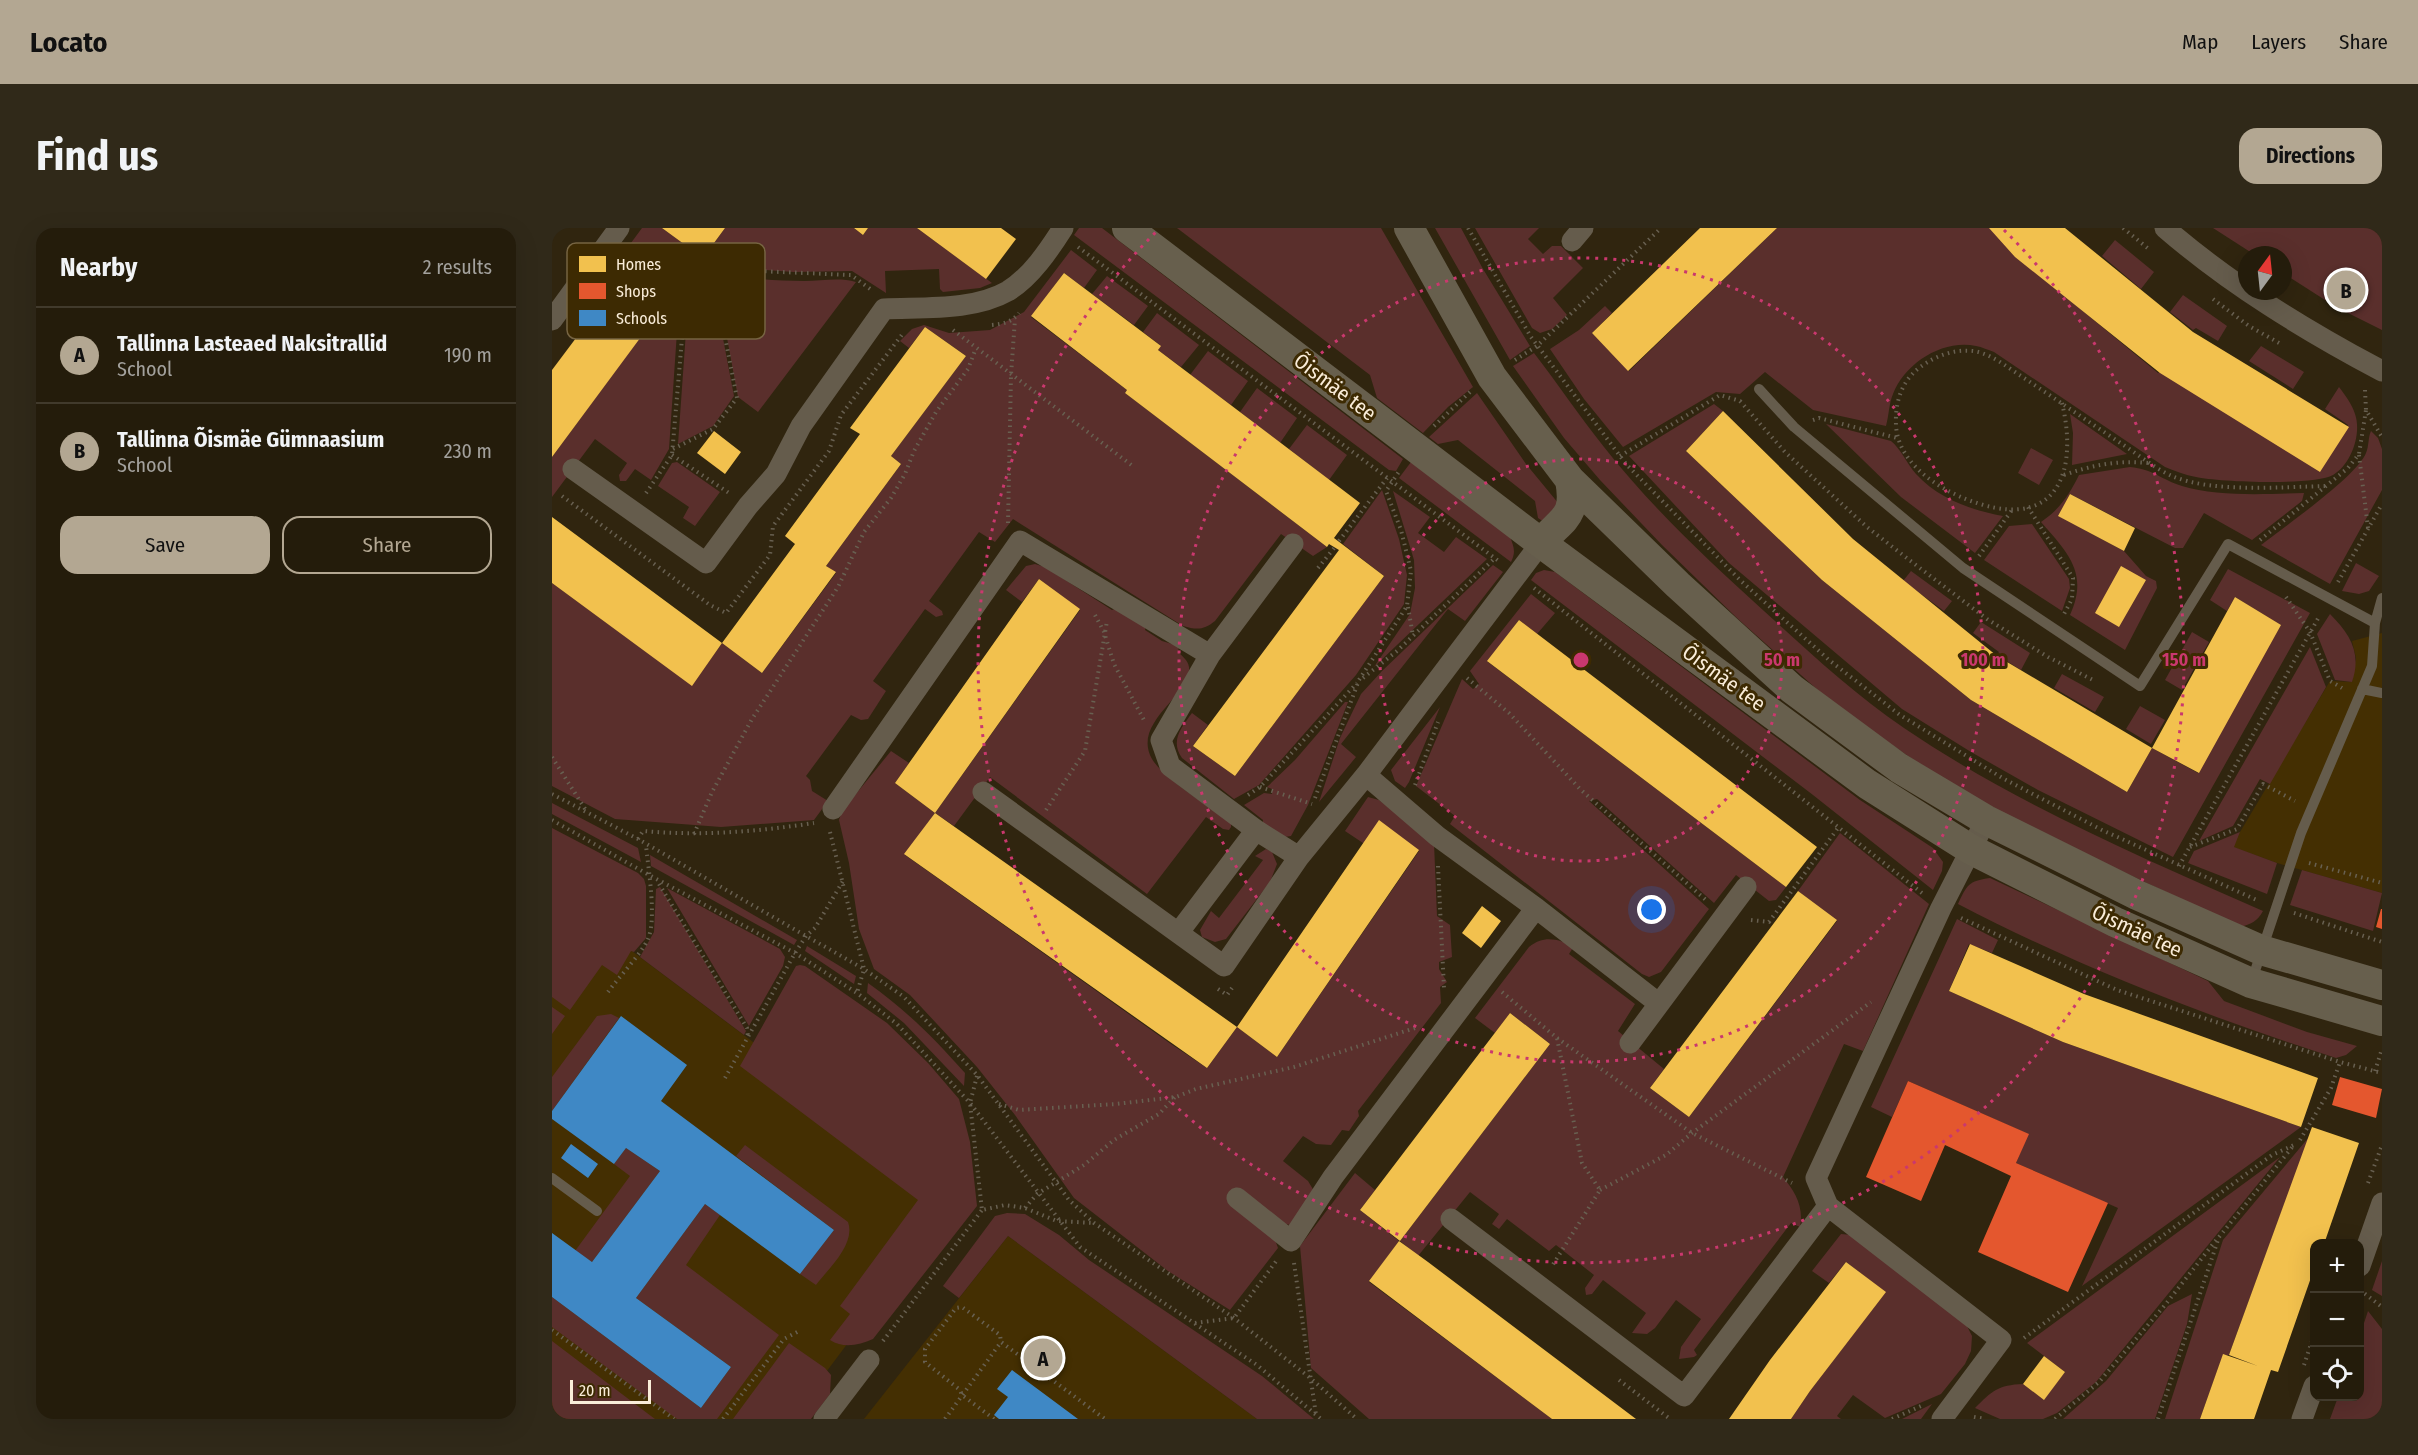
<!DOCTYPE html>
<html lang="en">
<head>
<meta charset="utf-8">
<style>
	body { margin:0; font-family:"Fira Sans Condensed",sans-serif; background:#302919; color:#f1f3f6 }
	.controls { position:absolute; right:18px; bottom:18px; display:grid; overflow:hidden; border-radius:12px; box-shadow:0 6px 24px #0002 }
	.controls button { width:54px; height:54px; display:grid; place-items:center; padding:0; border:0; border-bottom:2px solid #413a2c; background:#241c0b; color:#f1f3f6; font:30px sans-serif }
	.compass { position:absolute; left:1686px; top:18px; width:54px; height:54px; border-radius:50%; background:#241c0b; box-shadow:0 6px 24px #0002; rotate:15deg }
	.scale { position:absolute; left:18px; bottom:15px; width:81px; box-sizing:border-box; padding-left:6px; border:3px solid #faedd9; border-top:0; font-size:16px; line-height:21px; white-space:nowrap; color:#faedd9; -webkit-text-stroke:4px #3d2a02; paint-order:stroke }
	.you { position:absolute; left:1100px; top:682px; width:21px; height:21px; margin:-15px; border:4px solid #fff; border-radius:50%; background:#1a73e8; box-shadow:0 0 0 9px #1a73e833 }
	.badge { display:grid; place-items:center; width:39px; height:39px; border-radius:50%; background:#b3a792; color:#111; font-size:20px; font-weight:700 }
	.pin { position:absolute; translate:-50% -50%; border:3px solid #fff; box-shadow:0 2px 6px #0006 }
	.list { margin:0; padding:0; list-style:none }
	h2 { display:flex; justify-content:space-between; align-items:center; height:78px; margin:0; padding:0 24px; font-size:26px }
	h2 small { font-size:20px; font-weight:400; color:#a3a19d }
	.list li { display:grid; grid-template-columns:39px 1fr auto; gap:18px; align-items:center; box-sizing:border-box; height:96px; padding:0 24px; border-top:2px solid #413a2c }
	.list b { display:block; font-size:22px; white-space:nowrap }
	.list p { margin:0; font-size:20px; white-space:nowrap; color:#a3a19d }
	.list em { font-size:20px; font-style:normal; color:#a3a19d }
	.actions { display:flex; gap:12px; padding:18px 24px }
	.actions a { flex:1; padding:14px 0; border:2px solid #b3a792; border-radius:18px; text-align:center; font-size:21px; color:#b3a792 }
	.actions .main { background:#b3a792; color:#111 }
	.icon { flex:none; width:33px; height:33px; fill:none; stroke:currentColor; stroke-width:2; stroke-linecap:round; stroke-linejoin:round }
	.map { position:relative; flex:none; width:1830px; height:1191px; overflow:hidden; border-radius:18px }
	header { display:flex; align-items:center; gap:36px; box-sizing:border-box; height:84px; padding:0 30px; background:#b3a792; color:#111 }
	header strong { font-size:28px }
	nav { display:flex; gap:33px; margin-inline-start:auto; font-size:21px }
	.intro { display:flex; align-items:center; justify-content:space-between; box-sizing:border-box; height:144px; padding:0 36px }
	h1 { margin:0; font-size:42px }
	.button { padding:15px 27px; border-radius:18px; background:#b3a792; color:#111; font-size:21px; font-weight:700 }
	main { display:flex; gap:36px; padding:0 36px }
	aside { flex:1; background:#241c0b; border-radius:18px; box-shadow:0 6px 24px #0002 }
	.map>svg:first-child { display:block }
	.built { fill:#442f02 }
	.green { fill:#5a2f2c }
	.homes { fill:#f2c14e }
	.shops { fill:#e4572e }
	.schools { fill:#3f88c5 }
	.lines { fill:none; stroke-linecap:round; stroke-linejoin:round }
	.path { stroke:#686051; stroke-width:4; stroke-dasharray:1.5 4.5; stroke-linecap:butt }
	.lane { stroke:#655c4c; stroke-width:10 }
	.street { stroke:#655c4c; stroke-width:21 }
	.secondary { stroke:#675f4d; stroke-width:30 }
	.ring { fill:none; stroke:#ca386e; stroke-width:3; stroke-dasharray:3 6 }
	.labels { text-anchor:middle; stroke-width:6; stroke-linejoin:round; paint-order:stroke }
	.street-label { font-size:21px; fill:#faedd9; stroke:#3d2a02 }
	.key { fill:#3d2a02; stroke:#766442; stroke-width:1.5 }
	.key-label { font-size:16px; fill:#faedd9 }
	.centre { fill:#ca386e; stroke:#3d2a02; stroke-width:3 }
	.ring-label { font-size:18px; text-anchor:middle; font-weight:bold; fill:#ca386e; stroke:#3d2a02; stroke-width:6; stroke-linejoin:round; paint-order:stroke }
</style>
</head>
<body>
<header>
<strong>Locato</strong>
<nav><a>Map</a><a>Layers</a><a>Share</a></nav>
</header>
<div class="intro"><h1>Find us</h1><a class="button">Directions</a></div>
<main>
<aside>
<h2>Nearby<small>2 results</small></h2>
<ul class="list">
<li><span class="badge">A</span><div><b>Tallinna Lasteaed Naksitrallid</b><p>School</p></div><em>190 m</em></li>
<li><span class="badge">B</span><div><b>Tallinna Õismäe Gümnaasium</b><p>School</p></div><em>230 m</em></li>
</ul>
<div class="actions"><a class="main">Save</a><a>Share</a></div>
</aside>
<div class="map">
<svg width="1830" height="1191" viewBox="0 0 1830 1191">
	<rect width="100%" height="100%" fill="#30250f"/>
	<path class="built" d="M1830,405V665L1725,635L1681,619L1688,604L1778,453L1800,454L1804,430L1800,413Z
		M0,663L406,968L239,1191H0Z
		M456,1008L705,1191H312Z"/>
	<path class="green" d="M90,0H110L151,30L173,0H302L311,7L316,0H365L440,55L428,60L391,64L388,61L387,41L333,43L334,65L300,43L242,44L171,39L109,30L77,22L76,19Z
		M527,0H550L851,231L844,243L837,242L522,7Z
		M625,0H829L921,159L896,179L871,205L825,170L818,147Z
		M883,0H909L931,41L978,118L958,132Z
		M923,0H987L976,11L991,26L1000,18H1009L1031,40L1001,70L1015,87L1000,101L988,105L980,100Z
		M1225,0H1443L1465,29L1606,145L1609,143L1768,243L1796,197L1773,181L1787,159C1793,167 1800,176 1803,186C1810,206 1799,237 1781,247C1762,258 1666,254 1644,249C1633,247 1623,243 1613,239L1442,124C1436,122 1430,119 1424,118C1391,111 1353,135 1341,166C1337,175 1337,187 1334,198L1261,182L1213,144L1188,166L1164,164L1071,219L1032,171L998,121L1027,102L1053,78L1060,85L1040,105L1077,143Z
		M1661,0H1830V102L1784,79L1731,45V27H1703Z
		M1563,12L1602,44L1589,61L1550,28Z
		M519,22L545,42L532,60L512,45L479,89L575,162L573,165L775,319L761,328L729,306L663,393C652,402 645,402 631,398L461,291L443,314L427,304L377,373L390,383L391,387L384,389L373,381L321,453L334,463L316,491L309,492L299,487L254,548L258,552L260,563L276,573L262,592L169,599L63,591L0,558V355L140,457L170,415L210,445L284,345L274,338L349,236L339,228L414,128L373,99L357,120L348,113L360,101L372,97L397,105L438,102L472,84Z
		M69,29L126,41L129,45L117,221L99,252L83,241L74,253H68L67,247L75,235L43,211L0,269V229L119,67L78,38L61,59L52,53Z
		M139,44C176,48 214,53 252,53C270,53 287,49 304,54L206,184L186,169L173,99L137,54Z
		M555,48L596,78L582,97L540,66Z
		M137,61L169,100L182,168L161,198L126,216Z
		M1631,67L1675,98L1666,113L1644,100L1641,102L1618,84Z
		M605,85L647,117L629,139L606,122L608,117L591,104Z
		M1709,118L1752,144L1741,161L1697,133Z
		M656,123L696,153L679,177L638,147Z
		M982,125C1006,156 1028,189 1052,219C1099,279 1156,332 1212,383C1257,424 1302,466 1352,500C1464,576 1589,629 1711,683C1705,694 1699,696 1688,699L1453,588L1382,546L1330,510L1268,464L1186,391L1110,317L1048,252L1012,210L961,138Z
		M705,160L745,190L728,215L688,184Z
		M925,165L974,236L1007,276L992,294L986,290L983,273L906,212L886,216L877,209Z
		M1162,176L1171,183L1134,223L1270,352L1419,472L1575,564L1600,520L1646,545L1728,397L1683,369L1675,383L1658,372L1676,341L1758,385L1621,629L1486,562L1419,524L1350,481L1177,335L1077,228Z
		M1518,186L1575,226L1520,237L1521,205Z
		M1274,196L1339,213C1349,221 1355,236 1364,246C1387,271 1419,282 1451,288L1423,325L1349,269Z
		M755,197L795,227L777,252L737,221Z
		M1819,203L1826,210L1830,221V262L1778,356L1709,317C1732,299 1805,248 1814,225C1817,218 1816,209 1819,203Z
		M1479,220L1501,232L1487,257L1466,245Z
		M125,234L168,264L143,298L131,290L137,279L106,258L120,235Z
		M859,234L958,309C962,319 964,324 959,334L847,250Z
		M1578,239C1601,241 1610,252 1630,258C1666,269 1714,266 1752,265L1750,273L1700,312L1652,285L1631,320H1623L1518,266L1507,288L1572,323L1594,348L1604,353L1605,360L1573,422L1518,387C1537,345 1516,325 1489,294C1508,281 1517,267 1527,247Z
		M830,262L847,311L855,347L852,376L804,447L707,557L682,571L630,530C618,513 629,500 640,485L656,497L641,518L683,548L832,348L791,316Z
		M841,263L878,289L866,305L892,324L904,309L935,331L822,439L858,386L863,360L862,332Z
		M1480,296L1517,351L1518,360L1510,383L1432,332L1457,298Z
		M1804,335L1827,348L1817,363L1807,366L1790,363Z
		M483,336L493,339L560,382L570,378L594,396L593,402L610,413L627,418L626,424C630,428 636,432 637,439C640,467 579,494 600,531C612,551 658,579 679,594V599L677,602L671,601L654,589L595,666L438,549L402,598L383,585L353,627L619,816L655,840L685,799L725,829L867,623L811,615L793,603L816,569L827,572L882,615L885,688L898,697L900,729L887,734V741L895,754L888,759L889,775L806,883L807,888L797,903L790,902L779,917L764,916L751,908L731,933L756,953L762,963L742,998L730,995L722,1009L726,1020L678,1082L616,1043L522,970L463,887L425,839L358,767L322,741L307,701L297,635L287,592L290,583L339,523L357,535L343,555L383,585L528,382L487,351L470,374L454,362L474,338Z
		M941,337L951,344L913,393L896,381L789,516L804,529L767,574L788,510L809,466L830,443Z
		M992,342L1003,344L1308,572L1381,620L1391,634L1390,643L1381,662L1261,567L979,352L984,345Z
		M1359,343L1400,373L1392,383L1351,353Z
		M979,366L1003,385L985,406L967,392L936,434L1234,659L1224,672L1217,673L1184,647L1162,675L1045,571L1037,573L1157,681L1109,744L1097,749L1090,746L898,596L903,588L864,558L910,451L921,461L927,456L918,443Z
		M1778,386C1798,406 1810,425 1800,454L1783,452L1765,406Z
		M1429,394L1478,425L1469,442L1445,427L1447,424L1421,405Z
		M1640,404L1657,414L1630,462L1613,452Z
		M1758,419L1774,459L1718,556L1708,551L1681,598L1647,613Z
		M1510,446L1552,469L1543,484L1502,460Z
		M793,474H796L756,577L739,608L726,610L711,600V592L692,577L712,565L720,566V561L715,559L743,532Z
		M1588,478L1613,492L1599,516L1574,501Z
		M888,479L857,554L853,560L843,553L839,542Z
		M0,575L86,620L89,634L0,586Z
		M0,600L86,645L92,651L94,658V710L82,724L79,723L65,747L50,737L18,782L0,769Z
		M1688,604L1682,619L1725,635L1715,666L1636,635L1642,623Z
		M1288,605L1377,676L1311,823L1292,816L1231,949C1243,964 1252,978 1248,999L1239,995L1142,1122L1145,1127L1142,1129L1127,1131L1129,1119L1149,1091L1124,1072L1103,1100L1095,1106L1080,1105L1094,1085L1051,1052L1040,1066L1034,1067L1033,1060L1042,1047L1004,1017L997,1023L955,991L947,1001L940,996L947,986L918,964L866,1028L848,1013L998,816L958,785L943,805L923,790L977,719C992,707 1005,711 1022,718L1017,726L1083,776L1066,803L1112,841L1098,860L1137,889L1285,693L1246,663Z
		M714,621L720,624L725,636L718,654L674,711L663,714L650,709L648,702L659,683L667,690L711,632L703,628Z
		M98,627L245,712L242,717L99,638Z
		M1750,642L1830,665L1821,703L1738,677Z
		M1438,650L1656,753L1672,773L1755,804L1805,818L1794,827L1784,830C1653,788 1527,739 1406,676C1415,657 1416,653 1438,650Z
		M108,659L194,803L192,807L88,729L102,704L104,661Z
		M115,660L228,721L233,729L231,738L197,798Z
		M1405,691L1446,712L1440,725L1417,716L1397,763L1511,814L1749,899L1530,1058L1566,980L1464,935L1476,906L1356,853L1340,889L1319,879Z
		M255,718L304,748L302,756L253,723Z
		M248,737L253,738L335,795L376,835L407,871L418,914L425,978L321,1111C307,1117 292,1121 278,1112L298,1086L288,1078L366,972L188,838L244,738Z
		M316,755C354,782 382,810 413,845L412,858L352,795L315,765Z
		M0,779L13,788L0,806Z
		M59,786L67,790L0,883V849L45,788Z
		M1757,909L1677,1127H1671L1648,1191H1613L1671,1012Z
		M193,917L296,994C304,1016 276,1041 264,1057L248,1046L282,1002L184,928Z
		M74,920L108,943L40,1034L23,1023L78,948L62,936Z
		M1728,929L1544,1154L1505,1185L1491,1191H1448L1423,1180C1440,1163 1446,1157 1471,1156L1491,1171L1513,1144L1475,1115Z
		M803,945L823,962L808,982L847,1013L817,1054L1000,1191H817L759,1140L748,1018Z
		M153,976L168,987L134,1037L227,1107L165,1191H125L0,1099V1069L149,1180L179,1139L84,1070Z
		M455,985L473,986L507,1007L537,1032L710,1148L762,1191H705L456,1008L407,1070L391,1058L443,988Z
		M1289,1006L1300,1007L1415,1098L1420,1108L1419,1123L1413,1136L1389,1166L1333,1190L1301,1167L1285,1188L1289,1191H1239L1258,1163L1333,1064L1294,1034L1277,1055L1260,1043Z
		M1830,1033V1068L1820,1062Z
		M1640,1066L1635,1096L1603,1191H1511L1554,1153L1616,1078Z
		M1816,1083L1830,1101V1191H1778L1786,1169L1808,1168V1107Z
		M0,1113L95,1185L103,1191H0Z
		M237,1115L273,1140L279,1147L278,1166L259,1191H181Z
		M1380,1176L1369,1191H1350Z"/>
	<path class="homes" d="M110,0H173L151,30Z
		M302,0H316L311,7Z
		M365,0H449L464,11L434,51Z
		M1148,0H1225L1076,143L1040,105Z
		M1437,0H1513L1641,104L1797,199L1768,244L1608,145L1463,29Z
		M78,38L120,67L0,229V142Z
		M512,45L609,118L606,122L808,275L782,310L832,348L683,548L641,518L787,322L777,316L775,319L573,165L575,162L479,88Z
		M373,99L414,128L339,228L349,236L274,338L284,344L210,445L170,415L243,316L233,308L308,206L298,200Z
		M1171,183L1301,311L1445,428L1600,520L1683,369L1729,397L1647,545L1600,520L1575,564L1419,472L1270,352L1134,223Z
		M162,203L189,224L173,246L145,225Z
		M1518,266L1583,300L1572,323L1506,288Z
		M0,289L170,415L140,458L0,355Z
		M1569,338L1594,352L1567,399L1543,385Z
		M487,351L528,381L383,585L685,799L655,840L352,626L383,585L343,555Z
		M967,392L1265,619L1234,659L935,433Z
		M827,592L867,622L725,829L685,799Z
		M1246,663L1285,692L1137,889L1098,860Z
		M930,678L949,693L929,720L910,705Z
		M1418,716L1532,766L1766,850L1749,899L1511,814L1397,763Z
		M958,785L998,816L848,1013L808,982Z
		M1760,899L1807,915L1772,1016H1762V1041L1726,1144L1719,1142L1702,1191H1648L1671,1126L1706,1138L1677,1127Z
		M847,1013L876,1034L1084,1191H1000L817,1053Z
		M1294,1034L1334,1064L1258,1163L1239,1191H1177L1218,1132Z
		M1492,1128L1513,1144L1492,1172L1471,1156Z"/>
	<path class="shops" d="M1829,681H1830V701L1824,699Z
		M1788,849L1830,861L1824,890L1780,877Z
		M1356,853L1477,906L1464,935L1556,975L1516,1064L1426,1024L1459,948L1393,917L1369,973L1314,949Z"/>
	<path class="schools" d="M69,788L135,837L109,873L282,1002L248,1046L153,976L84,1070L179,1139L149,1180L0,1069V1005L40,1034L108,943L74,920L62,936L0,891V883Z
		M19,916L46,936L36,950L9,930Z
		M460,1142L526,1191H447L442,1187L456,1169L445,1161Z"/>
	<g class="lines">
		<path class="path" d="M916,0L979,109L1074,236L1188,352L1277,432L1348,487L1452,551L1550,602L1707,673
			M1571,0L1598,22
			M526,19L948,334
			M77,25L136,40L299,47L321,63
			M1661,71L1697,98L1727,115
			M440,97C451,96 460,94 467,85
			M401,102L582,239
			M963,132L985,118L1109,0
			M1813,162L1814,182L1830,209
			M1510,175C1526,241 1507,300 1428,276C1392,265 1346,238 1344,197C1343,175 1349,154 1367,140C1383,128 1401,121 1421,123C1438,125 1455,139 1469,148C1502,170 1534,192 1567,214C1584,225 1602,240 1620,248C1660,265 1730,259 1774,258
			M1261,192L1267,190L1345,210
			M882,198L918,164
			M121,221L161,201L185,170L171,99L135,56
			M120,227L177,265
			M1807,227L1816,300
			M1068,228L1168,167L1188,173L1233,224L1315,299L1356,331L1435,391L1496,429L1543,453
			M1512,247C1540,237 1567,232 1596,235
			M94,265L120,227L136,40
			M10,268L158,377L174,385L218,327L221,298L277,223L289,187L352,104
			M1476,279L1521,350L1520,371L1512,386
			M456,295L459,147L463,91
			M1708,312L1796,240L1807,226L1814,182
			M787,313L835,250
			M1427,328L1460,282
			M766,340L783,319
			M1786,354L1830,276
			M982,360L1370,665
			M1734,369L1758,404L1778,453L1790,460
			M856,379L861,408
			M543,387L552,404L562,436L593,494
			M811,450L845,423L943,330
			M915,450L957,485L1029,562L1155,673
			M0,529L35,584
			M863,557L886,494
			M708,559L760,576
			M0,566L86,611L254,708L312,741L352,769L425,847L517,972L542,995L682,1090L757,1149L805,1191
			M696,567L708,559L805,455
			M763,570L807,452L855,378L859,343L849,302L834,263L848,242
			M494,582L533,523L555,393
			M0,592L97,647L243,725L305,765L345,796L418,875L528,1019L705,1137L769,1191
			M278,604L312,741L305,765
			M142,606L160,564L200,491L286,359L312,304L339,270L353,246L362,223L384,184L416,141L424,120
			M86,611L91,603C150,608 203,604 262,595
			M1638,619L1685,601L1711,556L1743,573
			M1757,635L1830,655
			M886,638L892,760
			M1627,638L1768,387
			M107,656L195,800L196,809
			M1742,685L1830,714
			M1409,690L1565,762L1788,834L1830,845
			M1199,692L1217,694L1286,600
			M666,761L675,767L680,760
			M56,764C66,750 90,725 96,711C105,690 96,640 94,617
			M950,764L1005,810L1030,935L1048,962L1000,1038
			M1005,810L1140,905L1240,955
			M1823,843L1830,821
			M425,848L418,875L430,982L453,977L473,980L505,993L542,995
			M173,850L243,725L254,708L263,700L291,653
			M447,876L467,882L564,876L624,869L644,861L742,839L863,800
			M1748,912L1779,860L1788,834
			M1816,955L1830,917
			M1048,962L1114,927L1140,905L1319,774
			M473,980L485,966L532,937L562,912L607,886L623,869
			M742,1035L764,1187
			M1808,1062L1830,1079
			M643,1095L682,1090L725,1032
			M0,1102L122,1191
			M1472,1110L1720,927L1742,917
			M331,1113L430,982
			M1752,1137L1762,1107
			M1067,1152L1118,1191
			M1422,1189L1433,1191
			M171,1191L232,1111L249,1102
			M393,1191L449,1114L553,1191
			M442,1191L410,1167L408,1162L373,1134V1121L404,1080L410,1079L448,1107L449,1114
			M1340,1191L1369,1178
			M1503,1191L1547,1154L1613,1077L1665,1011
			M1606,1191L1667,1009L1742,917"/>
		<path class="lane" d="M1207,161L1242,199L1411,340L1588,458L1676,316L1823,395L1820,438L1749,605L1700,752
			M1823,395L1830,370
			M1810,461L1830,465
			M0,950L45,983"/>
		<path class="street" d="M1613,0C1679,57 1753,102 1830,143
			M1020,13L1031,0
			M0,92L67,0
			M21,241L154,335L196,278L224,246L249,198L332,81C372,79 421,83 456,63C479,49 497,22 511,0
			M741,316L658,427L609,512L618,538L704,602L747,629
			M814,547L885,608L984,680L1106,775
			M431,564L672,738L747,629L814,547L989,315
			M281,581L468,313L658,427
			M627,704L704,602
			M1078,815L1194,659
			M685,970L739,1013L781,949L984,680
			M1276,978L1449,1112L1390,1191
			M899,991L1132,1168L1276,978L1264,950L1389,680L1434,592
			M1808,1038L1830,975
			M272,1191L317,1132
			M1750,1191L1762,1158"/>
		<path class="secondary" d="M575,0L989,315L1315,556L1418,621L1563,694L1699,755L1830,793
			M857,0L940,149L1018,252L1126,357L1240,461L1347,540L1434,592L1585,667L1709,722L1830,757
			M989,315C1011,289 1025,290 1018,252"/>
	</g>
	<g class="ring">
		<circle cx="1029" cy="432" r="201"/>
		<circle cx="1029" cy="432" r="402"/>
		<path d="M1452 2A603 603 0 1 1 606 2"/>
	</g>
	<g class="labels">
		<g class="street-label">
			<text transform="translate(783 159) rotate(37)" y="7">Õismäe tee</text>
			<text transform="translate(1172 450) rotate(36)" y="7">Õismäe tee</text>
			<text transform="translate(1585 703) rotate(25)" y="7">Õismäe tee</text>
		</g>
	</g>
	<rect x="15" y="15" width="198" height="96" rx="9" class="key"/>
	<rect x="27" y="28" width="27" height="16" fill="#f2c14e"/>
	<rect x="27" y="55" width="27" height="16" fill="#e4572e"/>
	<rect x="27" y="82" width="27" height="16" fill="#3f88c5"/>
	<g class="key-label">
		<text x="64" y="42">Homes</text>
		<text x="64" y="69">Shops</text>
		<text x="64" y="96">Schools</text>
	</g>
	<circle cx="1029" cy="432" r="9" class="centre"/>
	<g class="ring-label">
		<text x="1230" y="438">50 m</text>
		<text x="1431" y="438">100 m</text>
		<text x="1632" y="438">150 m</text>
	</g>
</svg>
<div class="controls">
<button>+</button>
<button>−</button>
<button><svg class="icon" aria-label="locate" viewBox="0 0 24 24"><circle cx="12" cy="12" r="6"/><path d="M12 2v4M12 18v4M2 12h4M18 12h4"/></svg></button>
</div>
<svg class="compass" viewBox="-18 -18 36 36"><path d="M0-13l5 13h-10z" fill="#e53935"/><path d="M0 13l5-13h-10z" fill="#a3a19d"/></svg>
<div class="scale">20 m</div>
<div class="you"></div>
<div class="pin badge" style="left:491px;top:1130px">A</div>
<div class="pin badge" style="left:1794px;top:62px">B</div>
</div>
</main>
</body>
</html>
